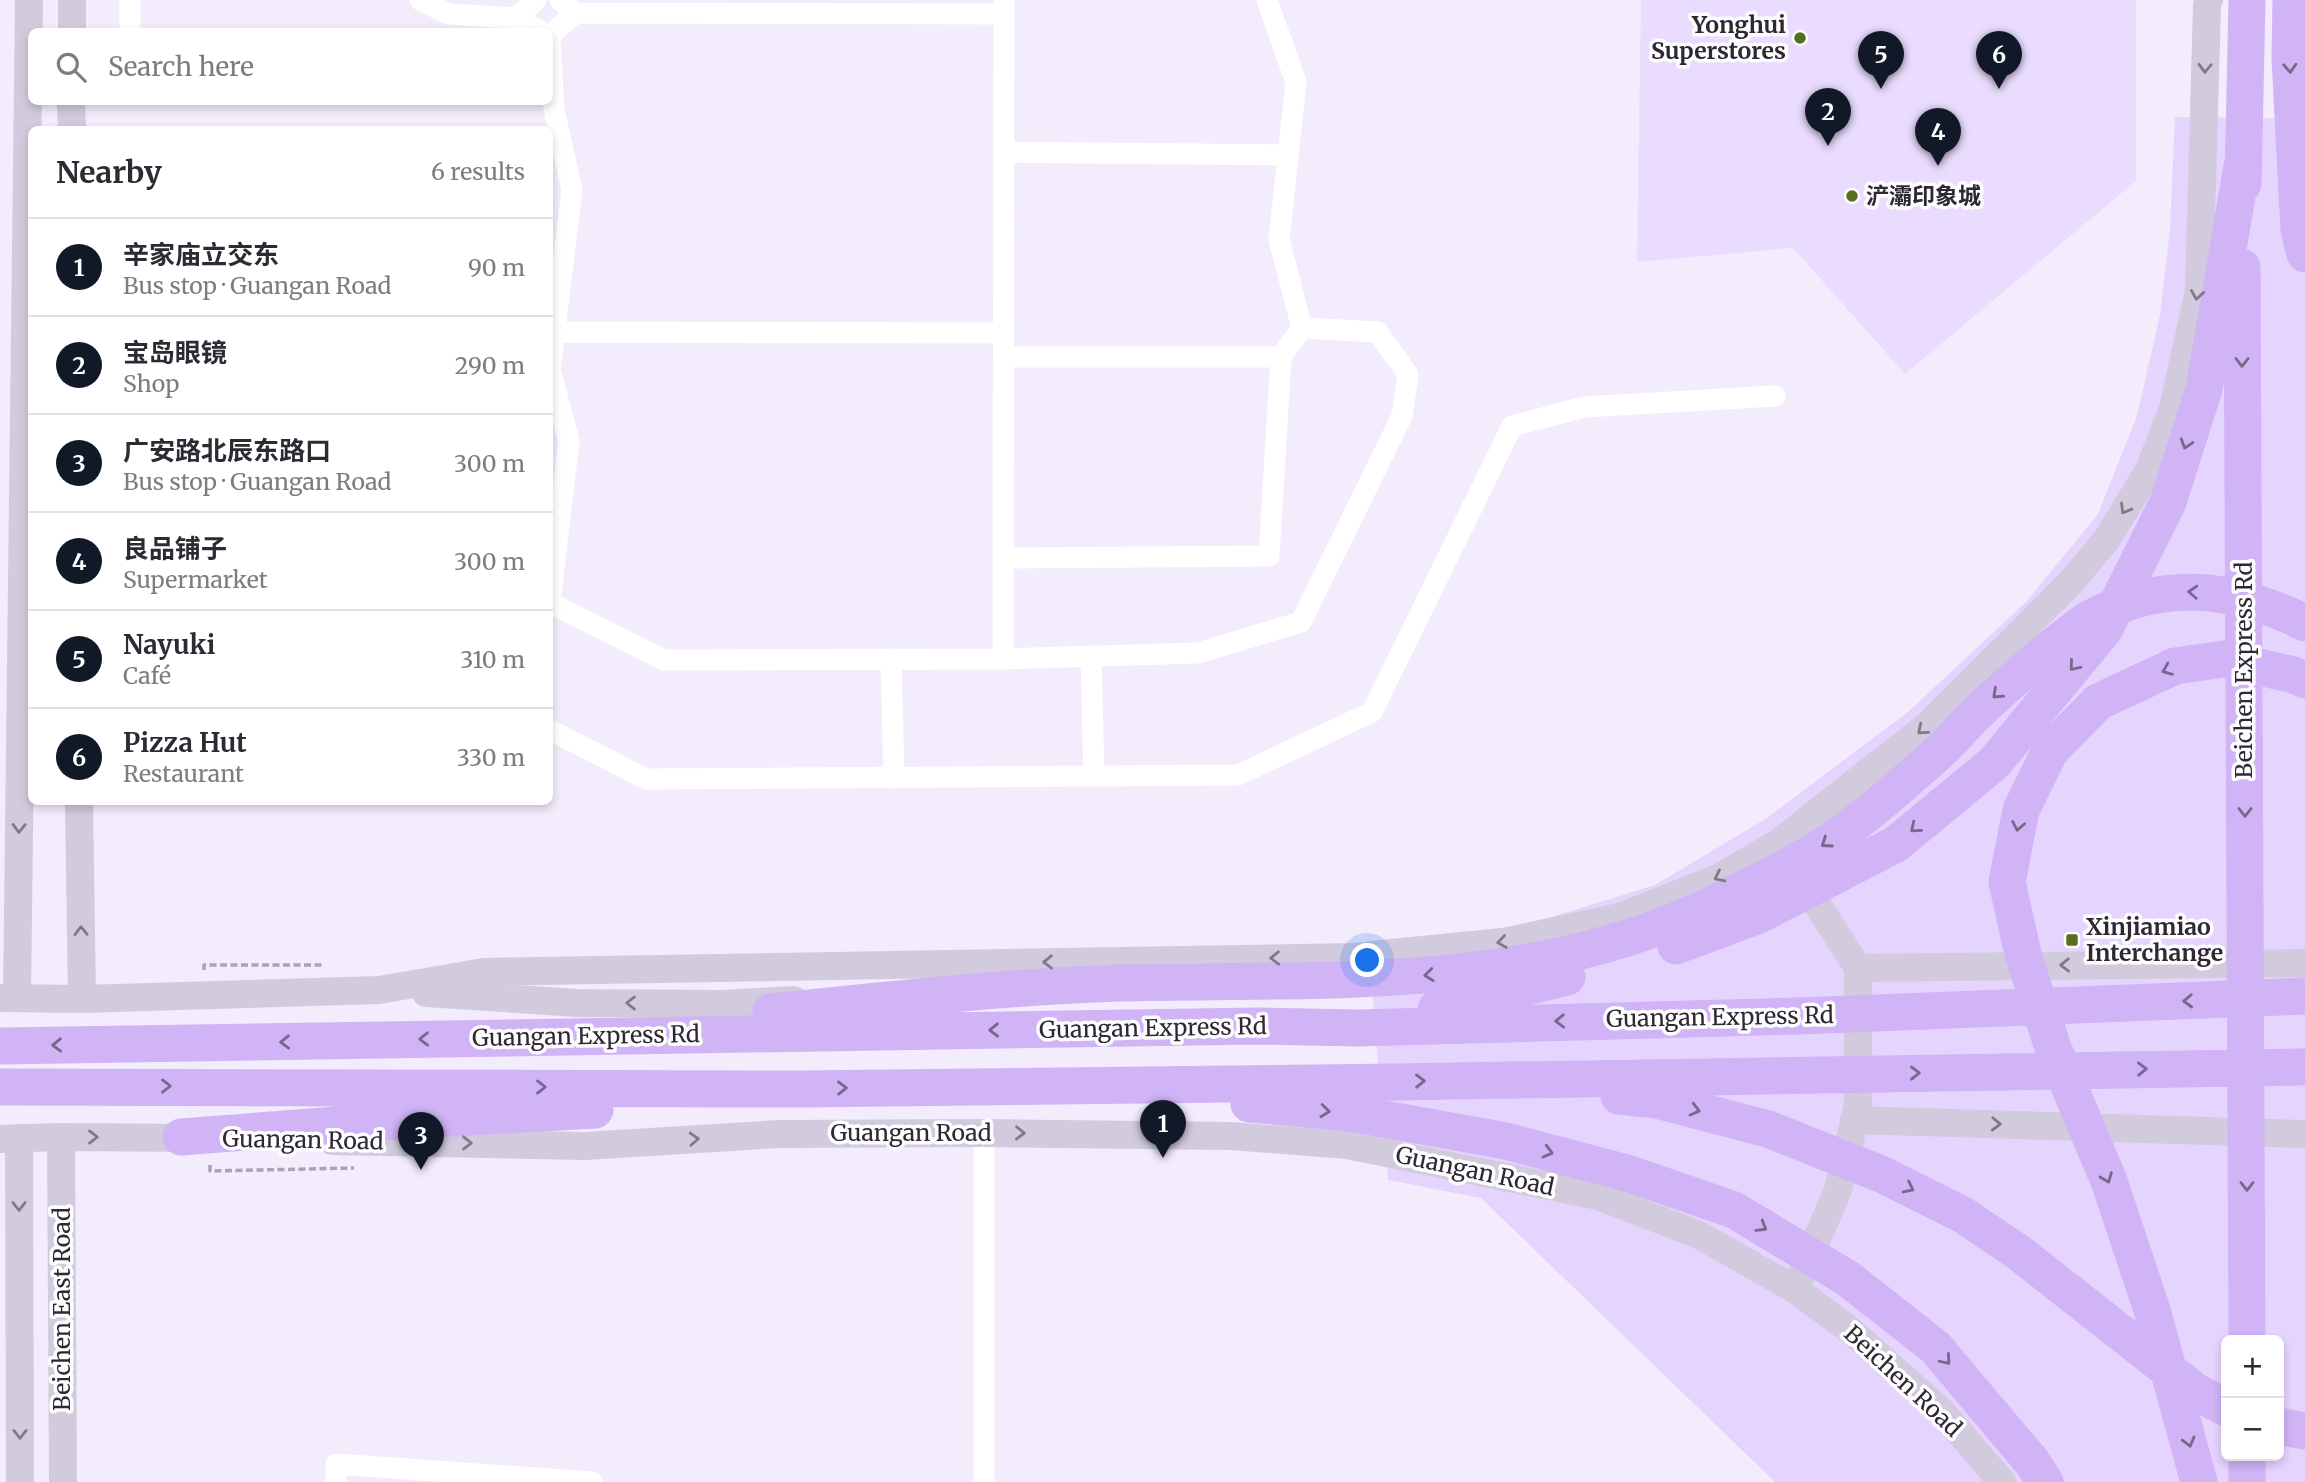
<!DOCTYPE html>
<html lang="en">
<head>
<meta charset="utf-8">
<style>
	body { margin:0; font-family:Merriweather,"Noto Sans SC",serif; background:#f2f2f3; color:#2b2b33 }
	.controls { position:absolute; right:21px; bottom:21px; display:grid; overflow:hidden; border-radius:10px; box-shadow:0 4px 10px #0003 }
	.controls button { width:63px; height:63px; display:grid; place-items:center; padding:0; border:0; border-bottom:2px solid #e1e1e2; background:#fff; color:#2b2b33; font:35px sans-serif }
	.you { position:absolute; left:1368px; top:961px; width:24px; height:24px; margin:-18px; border:5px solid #fff; border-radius:50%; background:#1a73e8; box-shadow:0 0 0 10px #1a73e833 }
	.badge { display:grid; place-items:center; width:46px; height:46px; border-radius:50%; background:#111827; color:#fff; font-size:23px; font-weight:700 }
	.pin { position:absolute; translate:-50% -58px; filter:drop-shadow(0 2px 4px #0008) }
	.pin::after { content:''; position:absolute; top:37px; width:24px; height:21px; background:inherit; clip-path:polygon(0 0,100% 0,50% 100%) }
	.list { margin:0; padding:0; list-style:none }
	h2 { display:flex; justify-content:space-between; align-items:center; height:91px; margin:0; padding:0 28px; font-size:30px }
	h2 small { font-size:23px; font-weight:400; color:#7c7c81 }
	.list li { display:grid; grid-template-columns:46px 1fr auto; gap:21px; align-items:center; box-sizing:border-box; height:98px; padding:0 28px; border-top:2px solid #e1e1e2 }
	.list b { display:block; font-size:26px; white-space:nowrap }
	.list p { margin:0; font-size:23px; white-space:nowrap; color:#7c7c81 }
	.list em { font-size:23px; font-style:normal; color:#7c7c81 }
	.icon { flex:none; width:38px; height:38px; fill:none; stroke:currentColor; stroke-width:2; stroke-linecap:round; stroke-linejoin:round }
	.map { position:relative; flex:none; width:2305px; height:1482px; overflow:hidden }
	.search { position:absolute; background:#fff; box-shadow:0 4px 10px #0003; left:28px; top:28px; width:525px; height:77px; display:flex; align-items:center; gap:18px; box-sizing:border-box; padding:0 24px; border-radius:10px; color:#7c7c81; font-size:26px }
	.panel { position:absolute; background:#fff; box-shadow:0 4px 10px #0003; left:28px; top:126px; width:525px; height:679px; border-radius:10px }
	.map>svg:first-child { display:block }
	.built { fill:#eadcfe }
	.green { fill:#e5d4fe; fill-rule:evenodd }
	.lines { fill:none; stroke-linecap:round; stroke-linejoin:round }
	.path { stroke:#aaa3b2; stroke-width:3.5; stroke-dasharray:7 3.5; stroke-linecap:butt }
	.street { stroke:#fff; stroke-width:21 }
	.secondary { stroke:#d2cbdd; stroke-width:28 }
	.highway { stroke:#d0b4f6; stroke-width:37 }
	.oneway { stroke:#807a88 }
	.oneway2 { stroke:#76678b }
	.poi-dot { fill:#576f20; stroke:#fdfdfd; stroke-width:2.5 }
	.labels { text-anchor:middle; stroke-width:7; stroke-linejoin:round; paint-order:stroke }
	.poi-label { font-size:23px; font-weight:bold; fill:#2d2833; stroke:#fdfdfd; text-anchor:start }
	.street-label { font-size:23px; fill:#2d2833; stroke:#fdfdfd }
</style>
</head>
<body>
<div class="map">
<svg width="2305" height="1482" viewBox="0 0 2305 1482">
	<rect width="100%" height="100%" fill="#f3ecfd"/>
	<path class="built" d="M1641,0H2136V181L1905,374L1793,248L1637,262Z"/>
	<path class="green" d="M2175,117L2305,119V1482H1775L1481,1198L1388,1180L1368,941L1522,926L1655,885L1767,818L1909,711L2027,601L2098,514L2137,416L2160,315L2170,229ZM2226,1340H2279V1456H2226Z"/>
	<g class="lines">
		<path class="path" d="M204,970V965H324
			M210,1165V1171L354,1168"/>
		<path class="street" d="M130,0V32
			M420,0L449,14L516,18L541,32
			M575,13L1004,14
			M516,18L536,0
			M550,36L575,13L560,0
			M550,39L554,110L572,190L550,369L569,441L550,601
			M1004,152L1288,155
			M554,332L1004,333
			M1004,357H1281
			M1003,558L1269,556L1281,357L1302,328L1279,240L1296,82L1267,0
			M550,603L664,660L1003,659L1004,0
			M1091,656L1094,776
			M891,659L894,778
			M1003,659L1198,653L1301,622L1402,416L1408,375L1378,332L1302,328
			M550,730L646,779L1238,775L1372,712L1512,426L1584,407L1775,396
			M984,1133V1482
			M336,1482V1464L592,1482"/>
		<path class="secondary" d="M72,32V0
			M71,102L72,130
			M79,802L82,999
			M1797,873L1858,968V1105L1838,1190L1802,1274
			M1858,968L2305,963
			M426,993L577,1003L722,1004L794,1000
			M17,997L29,0
			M0,998L82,999L379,990L484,972L1355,957L1504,942L1620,917L1718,878L1778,843L1928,725L2071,582L2107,539L2149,470L2173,408L2199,291L2207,5L2209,0
			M1854,1120L2305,1134
			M61,1137L63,1482
			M19,1138L20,1482
			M0,1139L61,1137L200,1138
			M332,1141L585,1146L779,1134L984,1133L1230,1136L1347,1145L1598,1196L1699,1235L1796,1290L1851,1331L1942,1412L2002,1482"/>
		<path class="highway" d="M2291,0L2290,59L2299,230L2305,254
			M2243,184L2247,0
			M2242,267L2247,1340
			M1676,946L1757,916L1896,844L1994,763L2104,630L2168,502L2204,389L2243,161
			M1436,1009L1567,977
			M771,1012C887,1000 1003,987 1119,983C1321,978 1538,994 1723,899C1755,883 1788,868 1818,849C1858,824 1894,792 1929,761C1946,747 1960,730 1976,714C2002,689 2029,665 2057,643C2068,635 2079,625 2091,618C2164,579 2233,587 2305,623
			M0,1046L1258,1026L1358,1028L1800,1016L2305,996
			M0,1087L801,1089L1397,1082L2305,1067
			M1619,1096L1657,1100L1768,1129L1881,1174L1963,1215L2018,1252L2195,1391L2226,1408
			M1249,1104L1350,1113L1506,1141L1630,1174L1734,1210L1847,1278L1935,1347L2032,1462L2045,1482
			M181,1137L349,1124L595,1110
			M2279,1426L2305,1431
			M2247,1456V1482
			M2199,1482L2152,1310L2109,1181L2053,1048L2023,954L2007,882L2021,810L2050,751L2098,702L2175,666L2224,659L2294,675L2305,680"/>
	</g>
	<defs><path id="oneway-chevron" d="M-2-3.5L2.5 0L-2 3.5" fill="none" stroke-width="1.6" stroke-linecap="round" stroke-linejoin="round" transform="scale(1.75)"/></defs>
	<g class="oneway">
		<use href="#oneway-chevron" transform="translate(2205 68) rotate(92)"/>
		<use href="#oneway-chevron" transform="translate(2197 295) rotate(99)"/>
		<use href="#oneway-chevron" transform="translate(2125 509) rotate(121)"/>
		<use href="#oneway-chevron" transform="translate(1922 730) rotate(140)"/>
		<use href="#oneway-chevron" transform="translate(19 828) rotate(91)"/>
		<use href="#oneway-chevron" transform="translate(1719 877) rotate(154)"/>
		<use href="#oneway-chevron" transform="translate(81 931) rotate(-91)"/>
		<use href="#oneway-chevron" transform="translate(1502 942) rotate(172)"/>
		<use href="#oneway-chevron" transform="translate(1275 958) rotate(179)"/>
		<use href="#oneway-chevron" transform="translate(1048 962) rotate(179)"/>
		<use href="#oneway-chevron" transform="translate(2065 965) rotate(179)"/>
		<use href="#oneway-chevron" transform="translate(631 1003) rotate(-180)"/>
		<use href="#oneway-chevron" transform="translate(1996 1124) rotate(2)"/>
		<use href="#oneway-chevron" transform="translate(1020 1133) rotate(1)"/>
		<use href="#oneway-chevron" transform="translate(93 1137)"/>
		<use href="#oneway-chevron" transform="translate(694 1139) rotate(-3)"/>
		<use href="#oneway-chevron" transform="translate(467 1143) rotate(1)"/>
		<use href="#oneway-chevron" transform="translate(19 1206) rotate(90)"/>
		<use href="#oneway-chevron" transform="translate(20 1434) rotate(90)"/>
	</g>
	<g class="oneway2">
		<use href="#oneway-chevron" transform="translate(2290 68) rotate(87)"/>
		<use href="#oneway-chevron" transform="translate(2242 362) rotate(90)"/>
		<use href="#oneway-chevron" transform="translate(2186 444) rotate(108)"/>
		<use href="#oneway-chevron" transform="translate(2193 592) rotate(-177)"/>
		<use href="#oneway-chevron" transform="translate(2074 666) rotate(130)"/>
		<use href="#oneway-chevron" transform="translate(2167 670) rotate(158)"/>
		<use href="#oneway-chevron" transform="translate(1997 694) rotate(137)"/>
		<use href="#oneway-chevron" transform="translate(2245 812) rotate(90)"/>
		<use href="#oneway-chevron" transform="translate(2018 826) rotate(101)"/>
		<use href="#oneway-chevron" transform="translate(1915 828) rotate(140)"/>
		<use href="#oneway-chevron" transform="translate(1826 843) rotate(145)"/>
		<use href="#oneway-chevron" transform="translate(1429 975) rotate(173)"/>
		<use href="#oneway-chevron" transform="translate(2188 1001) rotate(178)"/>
		<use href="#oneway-chevron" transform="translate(1560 1021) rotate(179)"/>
		<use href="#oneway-chevron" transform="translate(994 1030) rotate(179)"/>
		<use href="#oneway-chevron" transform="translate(424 1039) rotate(179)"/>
		<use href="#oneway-chevron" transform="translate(285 1042) rotate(179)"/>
		<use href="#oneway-chevron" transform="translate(57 1045) rotate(179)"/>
		<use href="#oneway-chevron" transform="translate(2142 1069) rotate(-1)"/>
		<use href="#oneway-chevron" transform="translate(1915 1073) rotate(-1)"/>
		<use href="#oneway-chevron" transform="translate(1420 1081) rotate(-1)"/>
		<use href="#oneway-chevron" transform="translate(166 1086)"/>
		<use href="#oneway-chevron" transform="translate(541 1087)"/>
		<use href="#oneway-chevron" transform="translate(842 1088) rotate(-1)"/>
		<use href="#oneway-chevron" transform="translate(1695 1110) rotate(15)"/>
		<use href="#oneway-chevron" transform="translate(1325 1111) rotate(6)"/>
		<use href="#oneway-chevron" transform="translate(1548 1152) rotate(15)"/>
		<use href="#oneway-chevron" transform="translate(2107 1178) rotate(69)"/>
		<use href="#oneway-chevron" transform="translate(2247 1186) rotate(90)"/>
		<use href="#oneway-chevron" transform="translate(1909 1188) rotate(26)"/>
		<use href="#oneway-chevron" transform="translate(1762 1227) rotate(31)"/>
		<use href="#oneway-chevron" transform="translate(1946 1360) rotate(50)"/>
		<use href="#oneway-chevron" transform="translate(2189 1442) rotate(75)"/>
	</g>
	<g class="poi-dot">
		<circle cx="1800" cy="38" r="7"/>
		<circle cx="1852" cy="196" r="7"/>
		<rect x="2065" y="933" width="14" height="14" rx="3.5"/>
	</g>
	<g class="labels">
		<g class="poi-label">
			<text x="1786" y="33" text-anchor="end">Yonghui<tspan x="1786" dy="26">Superstores</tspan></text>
			<text x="1866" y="204">浐灞印象城</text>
			<text x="2086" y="935">Xinjiamiao<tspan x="2086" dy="26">Interchange</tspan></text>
		</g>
		<g class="street-label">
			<text transform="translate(2244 670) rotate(-90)" y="8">Beichen Express Rd</text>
			<text transform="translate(1720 1017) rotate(-1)" y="8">Guangan Express Rd</text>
			<text transform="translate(1153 1028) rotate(-1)" y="8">Guangan Express Rd</text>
			<text transform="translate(586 1036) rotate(-1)" y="8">Guangan Express Rd</text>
			<text x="911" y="1141">Guangan Road</text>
			<text transform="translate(303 1140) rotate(1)" y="8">Guangan Road</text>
			<text transform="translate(1475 1171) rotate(12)" y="8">Guangan Road</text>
			<text transform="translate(62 1309) rotate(-90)" y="8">Beichen East Road</text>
			<text transform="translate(1903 1381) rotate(43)" y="8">Beichen Road</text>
		</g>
	</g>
</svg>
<div class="controls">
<button>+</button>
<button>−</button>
</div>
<div class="you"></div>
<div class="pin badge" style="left:1163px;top:1158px">1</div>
<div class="pin badge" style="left:1828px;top:146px">2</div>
<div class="pin badge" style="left:421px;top:1170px">3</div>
<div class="pin badge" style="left:1938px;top:166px">4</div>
<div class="pin badge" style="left:1881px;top:89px">5</div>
<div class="pin badge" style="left:1999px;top:89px">6</div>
<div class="search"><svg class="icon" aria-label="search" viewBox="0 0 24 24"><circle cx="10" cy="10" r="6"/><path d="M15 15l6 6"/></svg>Search here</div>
<section class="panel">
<h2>Nearby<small>6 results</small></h2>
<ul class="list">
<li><span class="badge">1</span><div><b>辛家庙立交东</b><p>Bus stop · Guangan Road</p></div><em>90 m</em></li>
<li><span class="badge">2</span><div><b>宝岛眼镜</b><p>Shop</p></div><em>290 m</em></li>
<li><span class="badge">3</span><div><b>广安路北辰东路口</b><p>Bus stop · Guangan Road</p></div><em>300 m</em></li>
<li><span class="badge">4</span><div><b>良品铺子</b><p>Supermarket</p></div><em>300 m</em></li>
<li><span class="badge">5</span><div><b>Nayuki</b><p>Café</p></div><em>310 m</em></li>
<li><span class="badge">6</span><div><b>Pizza Hut</b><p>Restaurant</p></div><em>330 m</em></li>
</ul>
</section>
</div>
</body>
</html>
